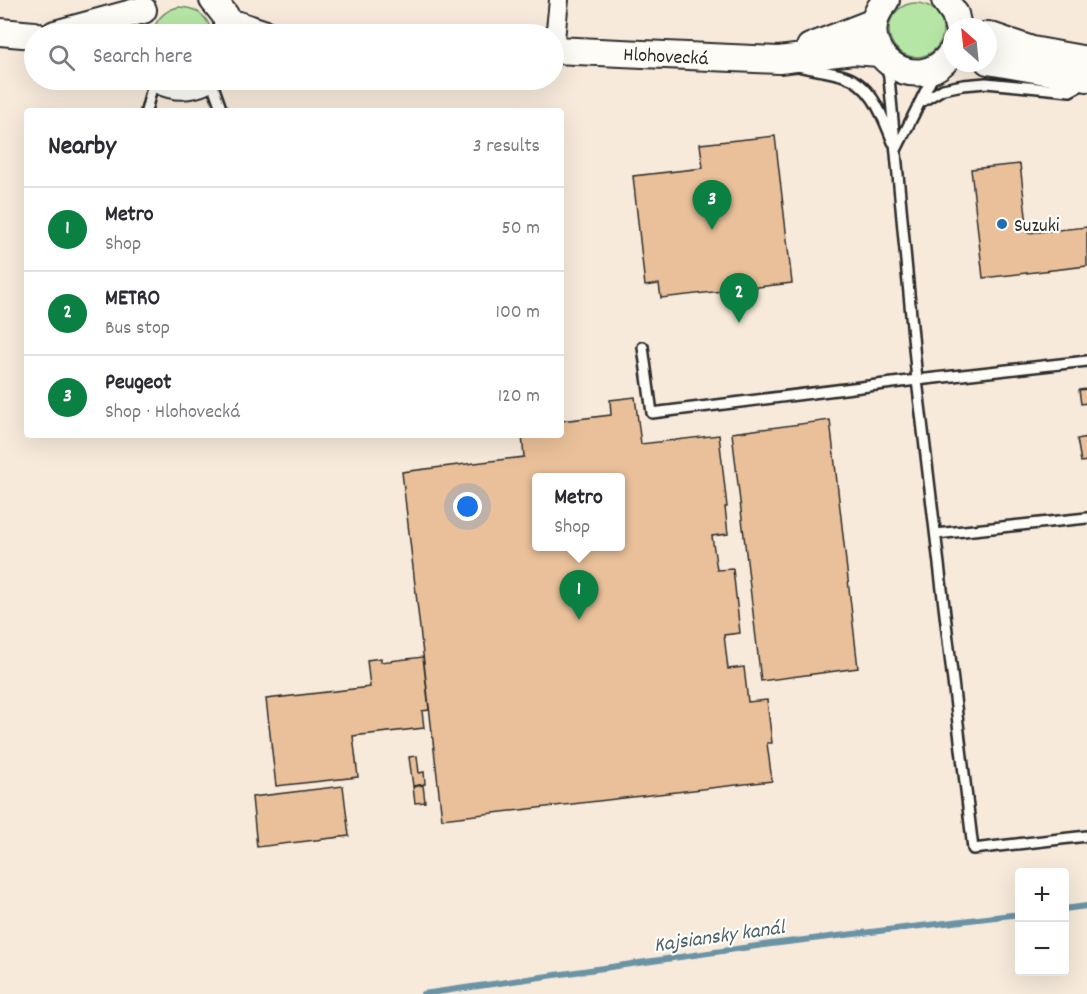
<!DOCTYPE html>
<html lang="en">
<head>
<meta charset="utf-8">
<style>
	body { margin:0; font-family:Dekko,sans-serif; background:#f2f2f3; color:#2b2b33 }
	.controls { position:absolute; right:18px; bottom:18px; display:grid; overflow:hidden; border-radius:6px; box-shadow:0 6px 24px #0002 }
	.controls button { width:54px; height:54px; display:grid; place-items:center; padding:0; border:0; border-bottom:2px solid #e1e1e2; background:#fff; color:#2b2b33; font:30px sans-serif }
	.compass { position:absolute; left:943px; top:18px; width:54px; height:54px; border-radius:50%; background:#fff; box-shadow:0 6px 24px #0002; rotate:333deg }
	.you { position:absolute; left:468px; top:507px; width:21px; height:21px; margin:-15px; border:4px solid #fff; border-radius:50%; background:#1a73e8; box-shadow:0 0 0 9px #1a73e833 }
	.badge { display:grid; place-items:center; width:39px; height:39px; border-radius:50%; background:#0b8043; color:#fff; font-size:20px; font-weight:700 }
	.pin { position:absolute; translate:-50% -50px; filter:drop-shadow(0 2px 3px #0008) }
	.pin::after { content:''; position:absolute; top:32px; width:21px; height:18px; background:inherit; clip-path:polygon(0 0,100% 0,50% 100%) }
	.popup { position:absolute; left:532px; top:473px; width:93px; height:78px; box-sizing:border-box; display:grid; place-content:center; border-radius:6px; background:#fff; filter:drop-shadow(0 2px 4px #0005); font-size:20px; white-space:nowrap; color:#7c7c81 }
	.popup b { font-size:22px; color:#2b2b33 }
	.popup::after { content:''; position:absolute; left:50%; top:100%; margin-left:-12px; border:12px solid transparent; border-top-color:#fff }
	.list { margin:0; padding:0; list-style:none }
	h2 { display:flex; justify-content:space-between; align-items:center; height:78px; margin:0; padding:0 24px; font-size:26px }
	h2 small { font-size:20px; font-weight:400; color:#7c7c81 }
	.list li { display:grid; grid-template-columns:39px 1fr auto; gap:18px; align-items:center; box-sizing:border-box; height:84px; padding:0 24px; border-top:2px solid #e1e1e2 }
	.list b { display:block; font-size:22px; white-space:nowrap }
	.list p { margin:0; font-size:20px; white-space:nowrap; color:#7c7c81 }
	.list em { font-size:20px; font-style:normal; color:#7c7c81 }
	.icon { flex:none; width:33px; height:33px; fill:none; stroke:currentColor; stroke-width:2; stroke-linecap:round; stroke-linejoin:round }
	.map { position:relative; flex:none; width:1087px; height:994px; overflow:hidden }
	.search { position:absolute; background:#fff; box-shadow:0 6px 24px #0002; left:24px; top:24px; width:540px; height:66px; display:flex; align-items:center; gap:15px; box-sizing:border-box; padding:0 21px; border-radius:33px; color:#7c7c81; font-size:22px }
	.panel { position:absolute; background:#fff; box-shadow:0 6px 24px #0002; left:24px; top:108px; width:540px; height:330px; border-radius:6px }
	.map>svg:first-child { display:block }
	.green { fill:#b5e6a5; stroke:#708868; stroke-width:1.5 }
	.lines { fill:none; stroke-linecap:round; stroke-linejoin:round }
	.stream { stroke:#6a93a5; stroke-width:6 }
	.building { fill:#e9c099; stroke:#2b2b2b; stroke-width:1.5; fill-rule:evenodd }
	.lane-casing { stroke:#2b2b2b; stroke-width:14 }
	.street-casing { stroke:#2b2b2b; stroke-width:22 }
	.secondary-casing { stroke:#2b2b2b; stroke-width:30 }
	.lane { stroke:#fdfcf7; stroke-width:9 }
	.street { stroke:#fdfcf7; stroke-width:18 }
	.secondary { stroke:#fdfcf7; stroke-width:26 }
	.poi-dot { fill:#1f6fb2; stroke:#fdfcf7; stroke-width:2 }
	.labels { text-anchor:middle; stroke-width:4.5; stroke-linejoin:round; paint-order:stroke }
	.street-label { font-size:20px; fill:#2b2b2b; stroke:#fdfcf7 }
	.poi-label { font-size:20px; fill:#2b2b2b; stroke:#fdfcf7; text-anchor:start }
	.water-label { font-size:21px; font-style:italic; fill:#4a5f68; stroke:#fdfcf7 }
</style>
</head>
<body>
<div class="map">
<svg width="1087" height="994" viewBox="0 0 1087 994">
	<rect width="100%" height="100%" fill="#f7eadb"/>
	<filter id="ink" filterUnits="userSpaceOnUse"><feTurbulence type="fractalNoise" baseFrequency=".0167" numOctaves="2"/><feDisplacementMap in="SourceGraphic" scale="12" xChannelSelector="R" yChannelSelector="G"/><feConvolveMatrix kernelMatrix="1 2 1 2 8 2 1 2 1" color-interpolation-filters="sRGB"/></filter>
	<g filter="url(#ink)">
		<path class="green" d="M889 30a27 27 0 1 1 54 0a27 27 0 1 1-54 0Z
			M178,7C197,7 208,16 212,34H152C156,20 163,11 178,7Z"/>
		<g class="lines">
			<path class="stream" d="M1064,909L1087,906
				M423,994L771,944L1020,914"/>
		</g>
		<path class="building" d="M775,136L792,283L661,298L659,284L645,286L633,176L703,168L700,144Z
			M1020,164L1028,233L1087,227V266L983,278L971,169Z
			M1087,389V403L1081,404L1079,390Z
			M635,397L641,444L719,435L727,507H725L728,534L712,536L717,570L733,569L740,633L724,635L728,669L744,667L748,702L767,700L772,743H767L772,781L442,819L402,472L524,457L522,435H561V421L611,415L610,400ZM537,478H621V546H537Z
			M830,420L858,668L761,681L732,433Z
			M1087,437V461L1081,462L1077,439Z
			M423,657L429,710L422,711L424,728L353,736L358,777L276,786L266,699L370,687L367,660L381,658V662Z
			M417,756L419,773L424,772L425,784L413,786L409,757Z
			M423,785L425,802L415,803L413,787Z
			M343,786L349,836L257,847L252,797Z"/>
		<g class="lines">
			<g class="lane-casing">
				<path id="lane" d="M798,66C813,70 829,71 844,76C873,85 883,118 893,142
					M211,80L222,111
					M921,102L943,89L963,85L986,83L1070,91L1083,84
					M146,111L154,80
					M896,150L934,74
					M643,347L652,413L917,380L888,67
					M1087,361L917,380L973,849L1087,836
					M936,534L1087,518"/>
			</g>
			<g class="street-casing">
				<path id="street" d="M554,49L559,0"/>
			</g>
			<g class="secondary-casing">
				<path id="secondary" d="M213,0L225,15L231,34
					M886,0C844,49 918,103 952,52
					M945,0L955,14L958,27
					M229,22L266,34
					M0,32L34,35
					M55,34L143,10
					M988,35L1032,50L1087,60
					M810,47L874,22
					M554,50L779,60L853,51L879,53
					M988,61L1087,78
					M159,80C175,88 191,87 206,80"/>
			</g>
			<use href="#lane" class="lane"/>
			<use href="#street" class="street"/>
			<use href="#secondary" class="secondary"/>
		</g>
	</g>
	<circle class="poi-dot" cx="1002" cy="224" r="6"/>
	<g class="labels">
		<g class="street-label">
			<text transform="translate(666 55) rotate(3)" y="7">Hlohovecká</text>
		</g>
		<g class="poi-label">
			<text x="1014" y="231">Suzuki</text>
		</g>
		<g class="water-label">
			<text transform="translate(719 935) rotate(-8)" y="7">Kajsiansky kanál</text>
		</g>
	</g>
</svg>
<div class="controls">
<button>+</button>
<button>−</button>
</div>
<svg class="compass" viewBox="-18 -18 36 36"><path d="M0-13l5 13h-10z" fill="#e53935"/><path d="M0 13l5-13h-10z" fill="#7c7c81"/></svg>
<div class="you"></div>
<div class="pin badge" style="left:579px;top:620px">1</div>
<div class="popup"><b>Metro</b>Shop</div>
<div class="pin badge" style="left:739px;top:323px">2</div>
<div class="pin badge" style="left:712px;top:230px">3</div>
<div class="search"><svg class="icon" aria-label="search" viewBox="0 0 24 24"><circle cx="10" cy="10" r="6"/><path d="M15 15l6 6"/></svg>Search here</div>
<section class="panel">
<h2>Nearby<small>3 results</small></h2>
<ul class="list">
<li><span class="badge">1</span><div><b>Metro</b><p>Shop</p></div><em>50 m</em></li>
<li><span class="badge">2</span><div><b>METRO</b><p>Bus stop</p></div><em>100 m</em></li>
<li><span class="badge">3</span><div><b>Peugeot</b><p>Shop · Hlohovecká</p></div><em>120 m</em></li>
</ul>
</section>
</div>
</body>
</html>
